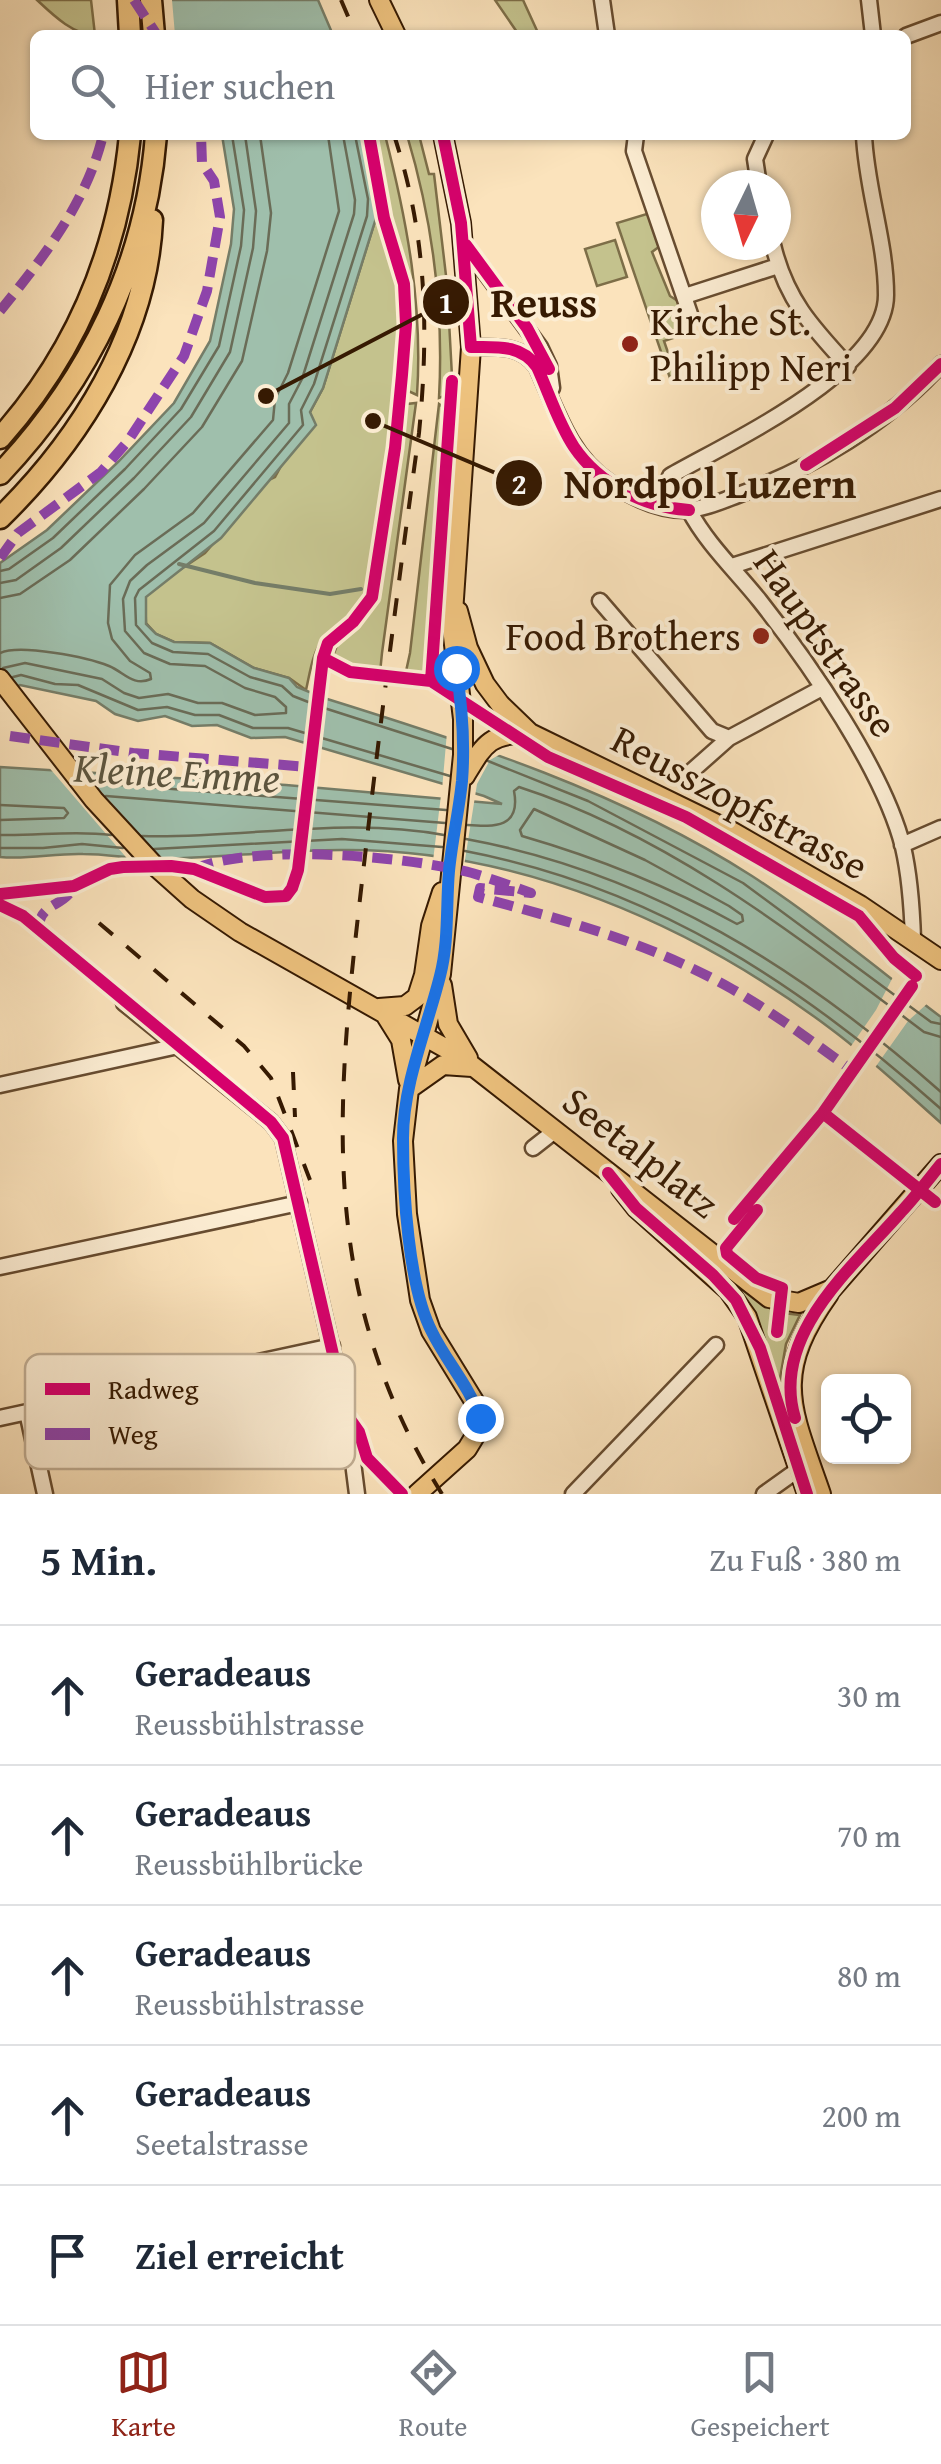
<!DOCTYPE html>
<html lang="de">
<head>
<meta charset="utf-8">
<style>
	body { margin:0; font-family:"Gentium Book Plus",serif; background:#f6f6f7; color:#1f2937 }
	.controls { position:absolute; right:30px; bottom:30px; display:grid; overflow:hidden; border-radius:15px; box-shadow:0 2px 8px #0004 }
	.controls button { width:90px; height:90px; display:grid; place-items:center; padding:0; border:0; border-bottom:2px solid #e0e1e3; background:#fff; color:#1f2937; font:50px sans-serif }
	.compass { position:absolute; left:701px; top:170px; width:90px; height:90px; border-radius:50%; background:#fff; box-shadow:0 2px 8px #0004; rotate:185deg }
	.stop { position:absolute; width:30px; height:30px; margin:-22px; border:8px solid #1a73e8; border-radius:50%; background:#fff }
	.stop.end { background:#1a73e8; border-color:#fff; box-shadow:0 2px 10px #0008 }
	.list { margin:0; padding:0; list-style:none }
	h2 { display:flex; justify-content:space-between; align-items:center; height:130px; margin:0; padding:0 40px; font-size:42px }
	h2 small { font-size:32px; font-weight:400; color:#747a83 }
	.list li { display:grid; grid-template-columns:65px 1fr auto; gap:30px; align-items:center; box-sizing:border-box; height:140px; padding:0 40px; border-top:2px solid #e0e1e3 }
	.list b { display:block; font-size:38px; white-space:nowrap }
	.list p { margin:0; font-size:32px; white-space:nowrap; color:#747a83 }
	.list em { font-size:32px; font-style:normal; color:#747a83 }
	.icon { flex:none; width:55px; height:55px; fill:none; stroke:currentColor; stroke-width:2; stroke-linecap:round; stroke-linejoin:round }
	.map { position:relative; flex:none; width:941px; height:1494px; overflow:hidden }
	.search { position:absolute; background:#fff; box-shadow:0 2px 8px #0004; left:30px; right:30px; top:30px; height:110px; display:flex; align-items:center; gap:25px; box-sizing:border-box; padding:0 35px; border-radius:15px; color:#747a83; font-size:38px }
	.sheet { height:830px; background:#fff }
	nav { display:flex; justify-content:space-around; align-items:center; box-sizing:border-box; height:140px; border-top:2px solid #e0e1e3; background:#fff; font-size:28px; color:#747a83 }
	nav a { display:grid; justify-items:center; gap:5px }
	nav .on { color:#8f2418 }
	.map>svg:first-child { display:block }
	.green { fill:#c4c28d; stroke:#7d6e48; stroke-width:2.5 }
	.water { fill:#9fbfac; stroke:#757d68; stroke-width:2.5 }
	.pier { fill:#fbe3bc }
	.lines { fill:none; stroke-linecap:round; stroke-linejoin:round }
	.shore { stroke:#6a6c57; stroke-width:2.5 }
	.stream { stroke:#757d68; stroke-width:4 }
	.minor-casing { stroke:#674c30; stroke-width:19 }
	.major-casing { stroke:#361a02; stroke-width:22 }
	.highway-casing { stroke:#361a02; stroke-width:25 }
	.minor { stroke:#fcedd3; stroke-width:14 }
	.major { stroke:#eec27e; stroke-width:18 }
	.highway { stroke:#eec27e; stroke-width:20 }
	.rail { stroke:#361a02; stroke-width:4; stroke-dasharray:18 18; stroke-linecap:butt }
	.quiet { stroke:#8e44ad; stroke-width:10; stroke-dasharray:20 10; stroke-linecap:butt }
	.cycleway-casing { stroke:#fcedd3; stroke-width:19 }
	.cycleway { stroke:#d6006c; stroke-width:12 }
	.route { stroke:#1a73e8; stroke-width:12 }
	.poi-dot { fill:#8f2418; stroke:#fcedd3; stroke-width:4 }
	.labels { text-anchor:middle; stroke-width:8; stroke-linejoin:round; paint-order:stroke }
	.poi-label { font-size:40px; fill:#361a02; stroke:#fcedd3; text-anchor:start }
	.street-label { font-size:40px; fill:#361a02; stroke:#fcedd3 }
	.water-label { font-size:42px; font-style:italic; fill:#5b543e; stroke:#fcedd3 }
	.key { fill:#fcedd3; stroke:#c1ae94; stroke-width:2.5 }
	.key-label { font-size:28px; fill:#361a02 }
	.leader { fill:none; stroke:#361a02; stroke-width:4 }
	.callout-dot { fill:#361a02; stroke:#fcedd3; stroke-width:4 }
	.mark-label { font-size:30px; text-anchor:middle; font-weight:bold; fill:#fff }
	.callout-label { font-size:42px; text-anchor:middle; font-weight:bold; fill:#361a02; stroke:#fcedd3; stroke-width:8; stroke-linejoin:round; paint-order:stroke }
</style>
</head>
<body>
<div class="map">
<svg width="941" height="1494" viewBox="0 0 941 1494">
	<rect width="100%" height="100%" fill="#fbe3bc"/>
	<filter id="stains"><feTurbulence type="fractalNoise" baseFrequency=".002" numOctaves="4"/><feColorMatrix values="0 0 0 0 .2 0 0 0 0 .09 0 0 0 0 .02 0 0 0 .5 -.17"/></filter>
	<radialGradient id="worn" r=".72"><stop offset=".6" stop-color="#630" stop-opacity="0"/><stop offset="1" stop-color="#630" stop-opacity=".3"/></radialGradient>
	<path class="green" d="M37,0H91L95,35C73,35 52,14 37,0Z
		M495,0H523L539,35H519Z
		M373,135H385C407,221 423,306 417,395L406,390C420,303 390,220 373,135Z
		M407,135H419L429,174H434L447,284L452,376H447V395L439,398C444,307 433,222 407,135Z
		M650,213L660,246L652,252L670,296L684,305L691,332L664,341L677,379L671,381L617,223Z
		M386,216L402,283L403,323L370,585C363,611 340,619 324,638C312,652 310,673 306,690L289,678L254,668L210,643L174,642L156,634L146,623L145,597L160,583L205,553L267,481L275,477L323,388L376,218Z
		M615,240L627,277L597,286L585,249Z
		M416,403L382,653L380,673L345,664L333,656L339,640L356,629L380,592L402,437L404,409L407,404Z
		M439,404L447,410C444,467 437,524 432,580C430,611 431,643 428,674L422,678L405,676L410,653Z
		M722,1271L775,1312L800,1315L786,1344L778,1390L719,1274Z"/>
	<path class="water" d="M152,0H318L333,35H172Z
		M222,135H364L378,199L376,218L323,388L310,412L316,425L221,538L146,597V624L156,634L174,642L210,643L254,668L289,678L297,687L324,698C472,744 621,792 752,876C818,919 879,970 941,1017V1123C905,1091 870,1058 831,1029C692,924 517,848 341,850C280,850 219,858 159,859C133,859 108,854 83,854C55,853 28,860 0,857V767L286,785L502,804L484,796L285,737L251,738L217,725L192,726L165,716L138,721L115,714L96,701L20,685L0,695V563L47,530L118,462L174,403L210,341L231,244L234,209Z"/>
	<path class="pier" d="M147,0H172L175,35H166Z
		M447,732L506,751L490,760L477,784L464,866L433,861L441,795L470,797L442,790Z
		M46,764L78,766L166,863H131Z
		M894,975L929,1002L908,1021L874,1069L849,1049L876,1010Z"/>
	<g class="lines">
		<path class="shore" d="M355,135L368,199L367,216L314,384L301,410L303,425L214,531L139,590L135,598L136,625L152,643L173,652L208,654L250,677L282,686L293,696L321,707L452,749
			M0,571L9,569L53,538L125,469L181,409L219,346L241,246L244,210L232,135
			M0,583L16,580L61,548L134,478L191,417L230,352L253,248L256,211L245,135
			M0,598L20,594L70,560L144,489L202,427L242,361L267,251L271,213L260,135
			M0,653C20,644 87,657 109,666C124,672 133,687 151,679L150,673L130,661L112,639L108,623L110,585L135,555L193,513L273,420L275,399L288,373L339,211L328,135
			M3,668L25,663L102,679L124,693L139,698L168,694L198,703H222L255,715L286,713V707L275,697L245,688L205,666L170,664L144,653L125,631L123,599L130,581L147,565L204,523L289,423V404L302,379L354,214L355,200L343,135
			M13,677L21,675L55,684L78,685L138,710L167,707L195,715H219L253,728H288L450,776
			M488,761L588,801L743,883L931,1022L941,1024
			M95,783L446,810
			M106,796L445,823
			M0,805L64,808L68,813L64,818L0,820
			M534,809L645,860L729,906L742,915L743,921L737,924C668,886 598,858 522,836L520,830Z
			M467,825C495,827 521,828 514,791L519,787C671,836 799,938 924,1032L941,1037
			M0,835C37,836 74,830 111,835
			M142,836C242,839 345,816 444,835
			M466,839C651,873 802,969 941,1092
			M0,848H43L82,844L123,848
			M154,849L342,839L442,847
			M465,851C654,887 800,984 941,1109"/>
		<path class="stream" d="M179,564L255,583L330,594L361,589"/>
		<g class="minor-casing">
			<path id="minor" d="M602,0L607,35
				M869,0L873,35
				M906,36L941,23
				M636,135L634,151L690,314
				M759,185L755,159L766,135
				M463,242L540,347L549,366L552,388
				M773,245C786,299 811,326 848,366
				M685,296L778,266
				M471,347C496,347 521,344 537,367C556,409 569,455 609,482C631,497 659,511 687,510C704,509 722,501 738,495C812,468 888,423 941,364
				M670,476C729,442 886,371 886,295C886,241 866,188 864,135
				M689,510C707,544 736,571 760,601C809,663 884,771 903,847C910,877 912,908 913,939
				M732,566L941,499
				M600,601L712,731L729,738
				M685,777L729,738L822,688
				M902,845L941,828
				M124,1003L271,1122L283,1138L347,1415L357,1494
				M0,1085L178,1046
				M533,1148L556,1130
				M0,1267L299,1203
				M27,1412L45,1494
				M0,1418L332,1346
				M573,1494L716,1345
				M764,1494L799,1469"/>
		</g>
		<g class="major-casing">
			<path id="major" d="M379,0L396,35
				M458,611L468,648L485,684L500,704L530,733L733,832L860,905L941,960
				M0,679L94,800L154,865L192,899L240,932L461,1057L769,1298L799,1303L832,1289L941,1164
				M465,776C485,743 489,734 530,733
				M442,985L448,1024L468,1058
				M379,1008L405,1006L417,997L424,975L431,926L442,892
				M386,1016L401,1040L408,1080
				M409,1089L443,1065L472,1067
				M621,1189L636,1208L728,1290L747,1317L807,1494
				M417,1494L467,1449L481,1426L474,1401L431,1331L420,1300L407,1214L403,1141L409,1089L441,974L463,755V719L452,628L471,347L461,223L443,135
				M821,1494C791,1407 771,1376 829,1294"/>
		</g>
		<g class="highway-casing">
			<path id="highway" d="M128,0L130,35
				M151,0L154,35
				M0,438C77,352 119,249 130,135
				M0,474C89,380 146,265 156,135
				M0,518C80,440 147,334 152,220"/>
		</g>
		<use href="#minor" class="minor"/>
		<use href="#major" class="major"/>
		<use href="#highway" class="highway"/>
		<path class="rail" d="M341,0L356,35
			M394,135C427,235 429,330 419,433C400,571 382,709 366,847C339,1082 309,1281 442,1494
			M99,923L244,1046L271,1078L310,1180
			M293,1072L295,1117"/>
		<path class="quiet" d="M134,0L157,35
			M0,311C43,258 87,202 103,135
			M783,477L794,499
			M0,558L18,533L101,472L128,441L184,356L207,291L220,217L214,181L202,163L201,135
			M10,736L133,753L309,767
			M194,869C255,843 407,856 472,873C492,879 512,886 531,893L480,888L478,897C565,920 653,944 732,989C774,1013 814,1043 853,1071
			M39,930C38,904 60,908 72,890"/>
		<g class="cycleway-casing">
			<path id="cycleway" d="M443,135L461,223L471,347C496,347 521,344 537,367C549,393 558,423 574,447C599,484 646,508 689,510
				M466,245L527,328L549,369
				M806,465L895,408L941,364
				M323,658L350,672L431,681L548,757L686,817L859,916L894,958L916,976
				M431,681L452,381
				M0,894L74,886L110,869L123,867L171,866L194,869L265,897L286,896L292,888L298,870L323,658L328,643L353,622L372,597L395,448L402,375L406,324L404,284L384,218L369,135
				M0,905L23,916L271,1122L283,1138L347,1415L359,1432L367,1458L402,1494
				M823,1113L935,1202
				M608,1173L636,1208L713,1275L736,1300L760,1348L807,1494
				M757,1210L726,1248L727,1254L756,1278L782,1288L777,1332
				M734,1219L823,1113L912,986
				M795,1418C770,1335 852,1268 901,1212C915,1197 928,1180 941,1164"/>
		</g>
		<use href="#cycleway" class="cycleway"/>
	</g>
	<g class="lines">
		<path class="route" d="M456,668C462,705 465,742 462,781C459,811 452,840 449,871C446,905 449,942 440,976C427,1028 403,1084 403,1138C403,1190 408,1286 432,1332C446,1361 470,1387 480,1418"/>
	</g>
	<g class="poi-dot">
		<circle cx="630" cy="344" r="10"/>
		<circle cx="761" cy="636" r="10"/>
	</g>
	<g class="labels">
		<g class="poi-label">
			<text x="650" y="335">Kirche St.<tspan x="650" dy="46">Philipp Neri</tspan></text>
			<text x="741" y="650" text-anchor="end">Food Brothers</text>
		</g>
		<g class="street-label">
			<text transform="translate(826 643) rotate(55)" y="14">Hauptstrasse</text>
			<text transform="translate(740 802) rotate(28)" y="14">Reusszopfstrasse</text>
			<text transform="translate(641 1152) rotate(38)" y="14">Seetalplatz</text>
		</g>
		<g class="water-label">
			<text transform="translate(177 772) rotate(3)" y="15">Kleine Emme</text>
		</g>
	</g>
	<rect x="25" y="1354" width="330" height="115" rx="15" class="key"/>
	<rect x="45" y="1383" width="45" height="12" fill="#d6006c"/>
	<rect x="45" y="1428" width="45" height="12" fill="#8e44ad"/>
	<g class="key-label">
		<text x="108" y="1399">Radweg</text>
		<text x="108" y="1444">Weg</text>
	</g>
	<path class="leader" d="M266 396L446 302M373 421L519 483"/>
	<g class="callout-dot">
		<circle cx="266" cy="396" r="10"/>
		<circle cx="373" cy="421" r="10"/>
		<circle cx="446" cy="302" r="25"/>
		<circle cx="519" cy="483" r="25"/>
	</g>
	<g class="mark-label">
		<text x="446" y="313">1</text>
		<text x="519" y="494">2</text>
	</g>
	<g class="callout-label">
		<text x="544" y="317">Reuss</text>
		<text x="710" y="498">Nordpol Luzern</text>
	</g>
	<rect width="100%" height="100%" filter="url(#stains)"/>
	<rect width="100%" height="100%" fill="url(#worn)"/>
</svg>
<div class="controls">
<button><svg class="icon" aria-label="locate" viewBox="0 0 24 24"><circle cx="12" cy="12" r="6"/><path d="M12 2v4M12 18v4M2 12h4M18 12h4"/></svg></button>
</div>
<svg class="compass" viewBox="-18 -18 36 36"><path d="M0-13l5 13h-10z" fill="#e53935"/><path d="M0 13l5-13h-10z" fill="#747a83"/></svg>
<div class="stop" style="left:456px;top:668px"></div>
<div class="stop end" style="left:480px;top:1418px"></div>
<div class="search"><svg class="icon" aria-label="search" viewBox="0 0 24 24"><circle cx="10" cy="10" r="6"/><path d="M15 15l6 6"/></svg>Hier suchen</div>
</div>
<section class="sheet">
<h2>5 Min.<small>Zu Fuß · 380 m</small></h2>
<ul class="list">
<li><svg class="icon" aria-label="ahead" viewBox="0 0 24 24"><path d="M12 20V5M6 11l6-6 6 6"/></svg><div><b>Geradeaus</b><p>Reussbühlstrasse</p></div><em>30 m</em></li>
<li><svg class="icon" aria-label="ahead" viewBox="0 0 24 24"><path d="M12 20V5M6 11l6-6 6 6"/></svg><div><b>Geradeaus</b><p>Reussbühlbrücke</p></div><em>70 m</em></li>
<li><svg class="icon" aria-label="ahead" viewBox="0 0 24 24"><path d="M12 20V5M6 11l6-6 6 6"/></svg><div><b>Geradeaus</b><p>Reussbühlstrasse</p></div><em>80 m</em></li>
<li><svg class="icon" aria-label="ahead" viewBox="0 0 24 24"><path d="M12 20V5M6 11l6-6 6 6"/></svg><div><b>Geradeaus</b><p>Seetalstrasse</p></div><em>200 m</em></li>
<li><svg class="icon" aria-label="arrive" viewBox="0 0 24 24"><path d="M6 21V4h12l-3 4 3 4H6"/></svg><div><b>Ziel erreicht</b></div></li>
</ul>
</section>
<nav>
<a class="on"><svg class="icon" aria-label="map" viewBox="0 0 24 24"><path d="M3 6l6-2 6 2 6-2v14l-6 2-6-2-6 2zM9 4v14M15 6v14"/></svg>Karte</a>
<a><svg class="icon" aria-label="directions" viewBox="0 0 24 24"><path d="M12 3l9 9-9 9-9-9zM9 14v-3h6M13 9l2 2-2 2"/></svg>Route</a>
<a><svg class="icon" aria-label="saved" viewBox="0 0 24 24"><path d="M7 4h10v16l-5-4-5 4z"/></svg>Gespeichert</a>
</nav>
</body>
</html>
